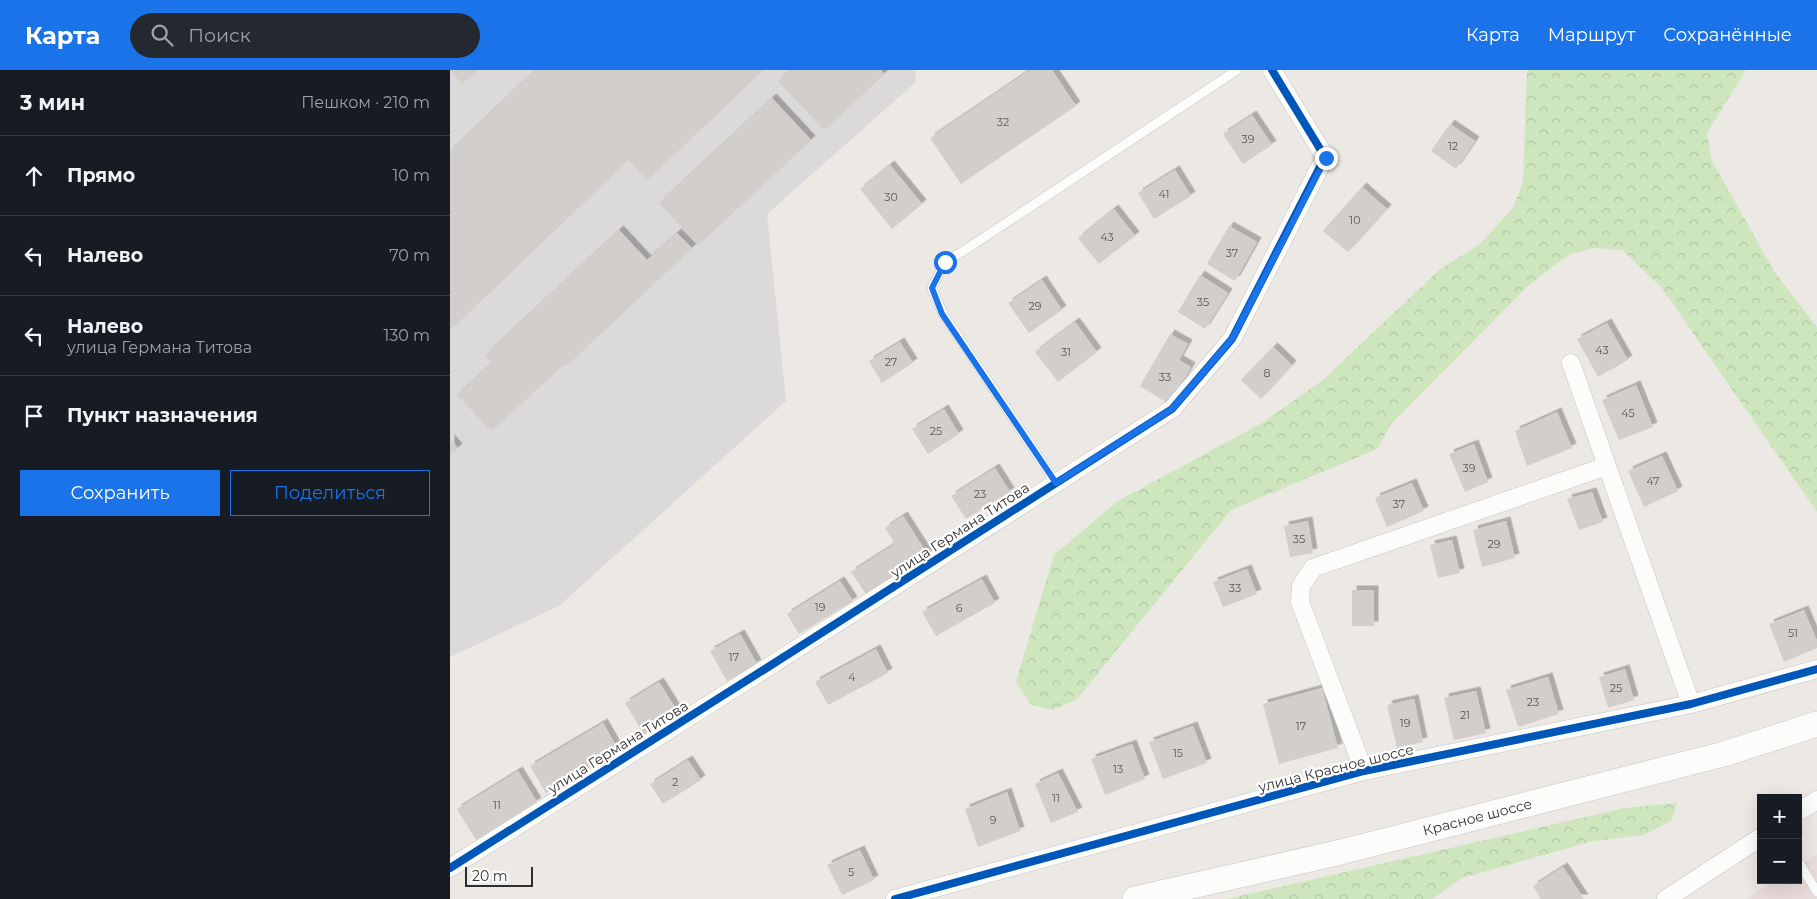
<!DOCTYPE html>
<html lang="ru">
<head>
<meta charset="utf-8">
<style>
	body { margin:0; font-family:Montserrat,sans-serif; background:#242831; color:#f1f3f6 }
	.controls { position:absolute; right:15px; bottom:15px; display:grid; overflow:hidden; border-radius:0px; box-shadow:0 5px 20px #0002 }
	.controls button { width:45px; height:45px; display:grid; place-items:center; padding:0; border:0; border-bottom:1px solid #363941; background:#171b24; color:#f1f3f6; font:25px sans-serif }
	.scale { position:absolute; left:15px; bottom:12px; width:68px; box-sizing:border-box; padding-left:5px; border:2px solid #2e2e2e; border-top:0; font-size:14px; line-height:18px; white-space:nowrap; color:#2e2e2e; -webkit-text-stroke:4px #fff; paint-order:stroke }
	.stop { position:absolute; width:15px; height:15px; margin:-11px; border:4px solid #1a73e8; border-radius:50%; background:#fff }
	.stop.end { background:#1a73e8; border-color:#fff; box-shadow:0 1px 5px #0008 }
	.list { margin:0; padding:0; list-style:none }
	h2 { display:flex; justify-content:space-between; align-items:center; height:65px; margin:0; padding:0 20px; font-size:21px }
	h2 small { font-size:16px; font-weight:400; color:#9ea1a6 }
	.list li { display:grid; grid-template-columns:32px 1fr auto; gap:15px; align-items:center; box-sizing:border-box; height:80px; padding:0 20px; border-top:1px solid #363941 }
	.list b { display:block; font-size:19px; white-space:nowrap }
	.list p { margin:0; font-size:16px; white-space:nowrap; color:#9ea1a6 }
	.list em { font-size:16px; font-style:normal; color:#9ea1a6 }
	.actions { display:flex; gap:10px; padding:15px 20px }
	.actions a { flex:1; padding:11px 0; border:1px solid #1a73e8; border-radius:0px; text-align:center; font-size:18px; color:#1a73e8 }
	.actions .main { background:#1a73e8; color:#fff }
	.icon { flex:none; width:28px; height:28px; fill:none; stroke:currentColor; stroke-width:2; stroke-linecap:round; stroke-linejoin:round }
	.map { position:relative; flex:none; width:1367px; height:829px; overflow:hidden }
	header { display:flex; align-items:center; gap:30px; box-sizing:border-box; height:70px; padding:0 25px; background:#1a73e8; color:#fff }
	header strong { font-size:24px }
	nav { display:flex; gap:28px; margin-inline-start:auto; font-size:18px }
	.search { width:350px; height:45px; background:#242831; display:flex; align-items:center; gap:12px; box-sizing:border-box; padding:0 18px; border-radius:28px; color:#9ea1a6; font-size:19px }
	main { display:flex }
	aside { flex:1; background:#171b24 }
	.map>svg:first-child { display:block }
	.industrial { fill:#dcd9db }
	.medical { fill:#e9dcdb }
	.forest { fill:url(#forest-crowns) }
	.building { fill:#d1cecb; filter:url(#shadow) }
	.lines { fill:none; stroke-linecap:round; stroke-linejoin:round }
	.service-casing { stroke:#c5c4c5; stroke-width:10 }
	.minor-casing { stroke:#c5c4c5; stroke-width:19 }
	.secondary-casing { stroke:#c5c4c5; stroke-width:26 }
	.service { stroke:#fcfcfb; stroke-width:9 }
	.minor { stroke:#fcfcfb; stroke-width:18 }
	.secondary { stroke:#fcfcfb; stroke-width:25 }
	.cycleway-casing { stroke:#fff; stroke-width:11 }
	.cycleway { stroke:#0057b8; stroke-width:8 }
	.route { stroke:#1a73e8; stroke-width:6 }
	.labels { text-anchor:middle; stroke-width:4.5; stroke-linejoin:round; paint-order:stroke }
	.number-label { font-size:11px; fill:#585857 }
	.street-label { font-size:14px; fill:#2e2e2e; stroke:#fff }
</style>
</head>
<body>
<header>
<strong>Карта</strong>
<div class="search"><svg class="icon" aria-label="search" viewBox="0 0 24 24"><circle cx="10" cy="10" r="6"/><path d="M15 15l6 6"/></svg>Поиск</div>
<nav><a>Карта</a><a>Маршрут</a><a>Сохранённые</a></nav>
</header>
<main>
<aside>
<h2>3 мин<small>Пешком · 210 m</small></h2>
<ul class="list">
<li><svg class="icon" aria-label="ahead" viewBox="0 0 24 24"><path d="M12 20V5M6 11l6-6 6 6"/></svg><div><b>Прямо</b></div><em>10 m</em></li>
<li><svg class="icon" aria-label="left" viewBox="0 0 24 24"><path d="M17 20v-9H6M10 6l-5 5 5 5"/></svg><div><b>Налево</b></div><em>70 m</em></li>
<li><svg class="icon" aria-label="left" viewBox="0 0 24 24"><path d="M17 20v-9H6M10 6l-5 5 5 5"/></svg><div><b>Налево</b><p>улица Германа Титова</p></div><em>130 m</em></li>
<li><svg class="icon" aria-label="arrive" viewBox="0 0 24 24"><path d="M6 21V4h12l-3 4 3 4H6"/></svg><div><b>Пункт назначения</b></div></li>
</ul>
<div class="actions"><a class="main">Сохранить</a><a>Поделиться</a></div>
</aside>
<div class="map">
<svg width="1367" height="829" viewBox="0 0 1367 829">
	<defs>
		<pattern id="forest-crowns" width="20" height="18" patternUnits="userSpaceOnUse" patternTransform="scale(1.25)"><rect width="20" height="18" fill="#cee6be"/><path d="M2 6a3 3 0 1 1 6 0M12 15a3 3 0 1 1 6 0" fill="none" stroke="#b1c6a4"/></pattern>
		<filter id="shadow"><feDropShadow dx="4.5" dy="-4.5" stdDeviation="0" flood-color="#0004"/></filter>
	</defs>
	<rect width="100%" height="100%" fill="#ece8e4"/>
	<path class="industrial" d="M0,0H465L466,12L317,144L336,331L109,536L0,587Z"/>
	<path class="medical" d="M1367,784V829H1296L1326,810H1348V796Z"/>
	<path class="forest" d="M1077,0H1296L1257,63L1262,91L1325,203L1367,257V442L1211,217L1172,180L1145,178L1120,184L1079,215L941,354L927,379L781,440L627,629L603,640L580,634L566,611L604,485L668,431L812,353L873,310L989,200L1030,174L1063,138L1073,112Z
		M1227,733L1222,750L1194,765L1143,771L1012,808L982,829H777L1175,738Z"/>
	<path class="building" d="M0,0H28L12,14Z
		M85,0H313L197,110L178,90L0,260V81Z
		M340,0H431L434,4L374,60L328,11Z
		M580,0H602L626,36L511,114L480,68Z
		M322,28L361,70L248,175L209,133Z
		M802,45L822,75L793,94L773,64Z
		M1000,54L1025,71L1006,99L981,81Z
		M440,95L472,134L442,159L410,119Z
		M725,100L741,126L704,149L688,123Z
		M912,117L937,139L898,182L873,161Z
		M664,139L685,166L649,194L628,168Z
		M779,156L807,172L785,211L757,194Z
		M169,160L197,190L227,163L242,178L116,296L114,294L41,361L7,325L42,293L35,285Z
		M750,205L778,223L755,259L728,242Z
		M592,210L612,240L579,263L558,233Z
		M625,252L647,282L608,312L585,282Z
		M1157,253L1178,290L1148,307L1127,269Z
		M720,264L738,274L729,290L741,297L719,334L690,316Z
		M450,272L463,293L432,313L419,291Z
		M823,277L842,295L811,329L791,310Z
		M1186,315L1203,357L1169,370L1152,330Z
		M494,339L509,364L478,384L462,359Z
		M1107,342L1122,378L1077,396L1065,361Z
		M0,369L8,378L0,385Z
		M1024,374L1038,412L1015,422L999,384Z
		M1212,386L1228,421L1194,437L1178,401Z
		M545,398L560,422L516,449L501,426Z
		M962,413L974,441L937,457L925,428Z
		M1142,422L1153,452L1129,460L1117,429Z
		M453,446L478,485L416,524L401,502L445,474L435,458Z
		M858,451L863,483L840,487L834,456Z
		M1056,451L1065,488L1032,497L1023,460Z
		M1002,470L1010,503L988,508L980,475Z
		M797,499L807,524L773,537L763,512Z
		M532,509L545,533L486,566L472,542Z
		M390,511L403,531L349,564L337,544Z
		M902,520H924V556H902Z
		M1354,540L1367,571V578L1334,592L1319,554Z
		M290,564L307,594L277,611L260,581Z
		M426,579L438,603L378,635L365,612Z
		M1175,599L1184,630L1158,638L1149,607Z
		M1098,607L1109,644L1068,657L1056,620Z
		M209,612L229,644L195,666L175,633Z
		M872,618L888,678L829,694L813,634Z
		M1026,621L1036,663L1004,670L994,628Z
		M964,629L973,672L947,678L937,635Z
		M153,653L169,681L96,723L80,696Z
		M743,656L757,693L713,709L699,672Z
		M682,674L695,709L655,725L641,689Z
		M238,690L251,710L213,734L200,714Z
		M68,701L87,732L26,770L7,739Z
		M608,703L628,742L601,753L585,714Z
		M557,722L570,761L528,777L515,739Z
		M410,780L424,810L392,825L377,795Z
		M1113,797L1134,829H1091L1083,816Z"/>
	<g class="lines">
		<g class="service-casing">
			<path id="service" d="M606,413L493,244L482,218L495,192L518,178L787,0
				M1348,791L1367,822"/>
		</g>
		<g class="minor-casing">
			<path id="minor" d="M1121,293L1157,396
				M914,701L850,532L851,516L863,498L1157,396L1241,634
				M1348,742L1367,730
				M0,798L315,599L722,339L782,269L875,87L822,0
				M445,829L914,701L1241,634L1367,599
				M1216,829L1311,767"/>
		</g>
		<g class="secondary-casing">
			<g id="secondary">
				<path id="s1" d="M685,829L891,782L1274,684L1367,654"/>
			</g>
		</g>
		<use href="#service" class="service"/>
		<use href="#minor" class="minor"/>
		<use href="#secondary" class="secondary"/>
		<g class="cycleway-casing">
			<path id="cycleway" d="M0,798L315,599L722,339L782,269L875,87L822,0
				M445,829L914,701L1241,634L1367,599"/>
		</g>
		<use href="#cycleway" class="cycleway"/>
	</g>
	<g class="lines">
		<path class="route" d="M495,192L482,218L492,244L606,413L722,339L782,269L876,88"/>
	</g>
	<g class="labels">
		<g class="number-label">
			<text x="553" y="56">32</text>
			<text x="798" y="73">39</text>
			<text x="1003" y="80">12</text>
			<text x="714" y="128">41</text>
			<text x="441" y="131">30</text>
			<text x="905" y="154">10</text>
			<text x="657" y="171">43</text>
			<text x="782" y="187">37</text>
			<text x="753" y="236">35</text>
			<text x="585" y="240">29</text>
			<text x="1152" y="284">43</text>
			<text x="616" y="286">31</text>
			<text x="441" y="296">27</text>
			<text x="817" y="307">8</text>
			<text x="715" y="311">33</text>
			<text x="1178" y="347">45</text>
			<text x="486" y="365">25</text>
			<text x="1019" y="402">39</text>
			<text x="1203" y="415">47</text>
			<text x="530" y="428">23</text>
			<text x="949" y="438">37</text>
			<text x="849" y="473">35</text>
			<text x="1044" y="478">29</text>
			<text x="785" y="522">33</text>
			<text x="370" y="541">19</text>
			<text x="509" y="542">6</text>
			<text x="1343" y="567">51</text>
			<text x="284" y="591">17</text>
			<text x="402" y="611">4</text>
			<text x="1166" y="622">25</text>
			<text x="1083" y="636">23</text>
			<text x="1015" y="649">21</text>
			<text x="955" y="657">19</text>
			<text x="851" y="660">17</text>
			<text x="728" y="687">15</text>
			<text x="668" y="703">13</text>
			<text x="225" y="716">2</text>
			<text x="606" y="732">11</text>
			<text x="47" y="739">11</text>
			<text x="543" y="754">9</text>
			<text x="401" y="806">5</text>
		</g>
		<g class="street-label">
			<text transform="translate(510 460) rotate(-33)" y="5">улица Германа Титова</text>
			<text transform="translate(168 677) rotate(-32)" y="5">улица Германа Титова</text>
			<text transform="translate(886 698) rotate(-14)" y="5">улица Красное шоссе</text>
			<text dy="5" stroke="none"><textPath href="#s1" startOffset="352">Красное шоссе</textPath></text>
		</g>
	</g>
</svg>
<div class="controls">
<button>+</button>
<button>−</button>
</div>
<div class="scale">20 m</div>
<div class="stop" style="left:495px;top:192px"></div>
<div class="stop end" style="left:876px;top:88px"></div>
</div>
</main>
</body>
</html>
